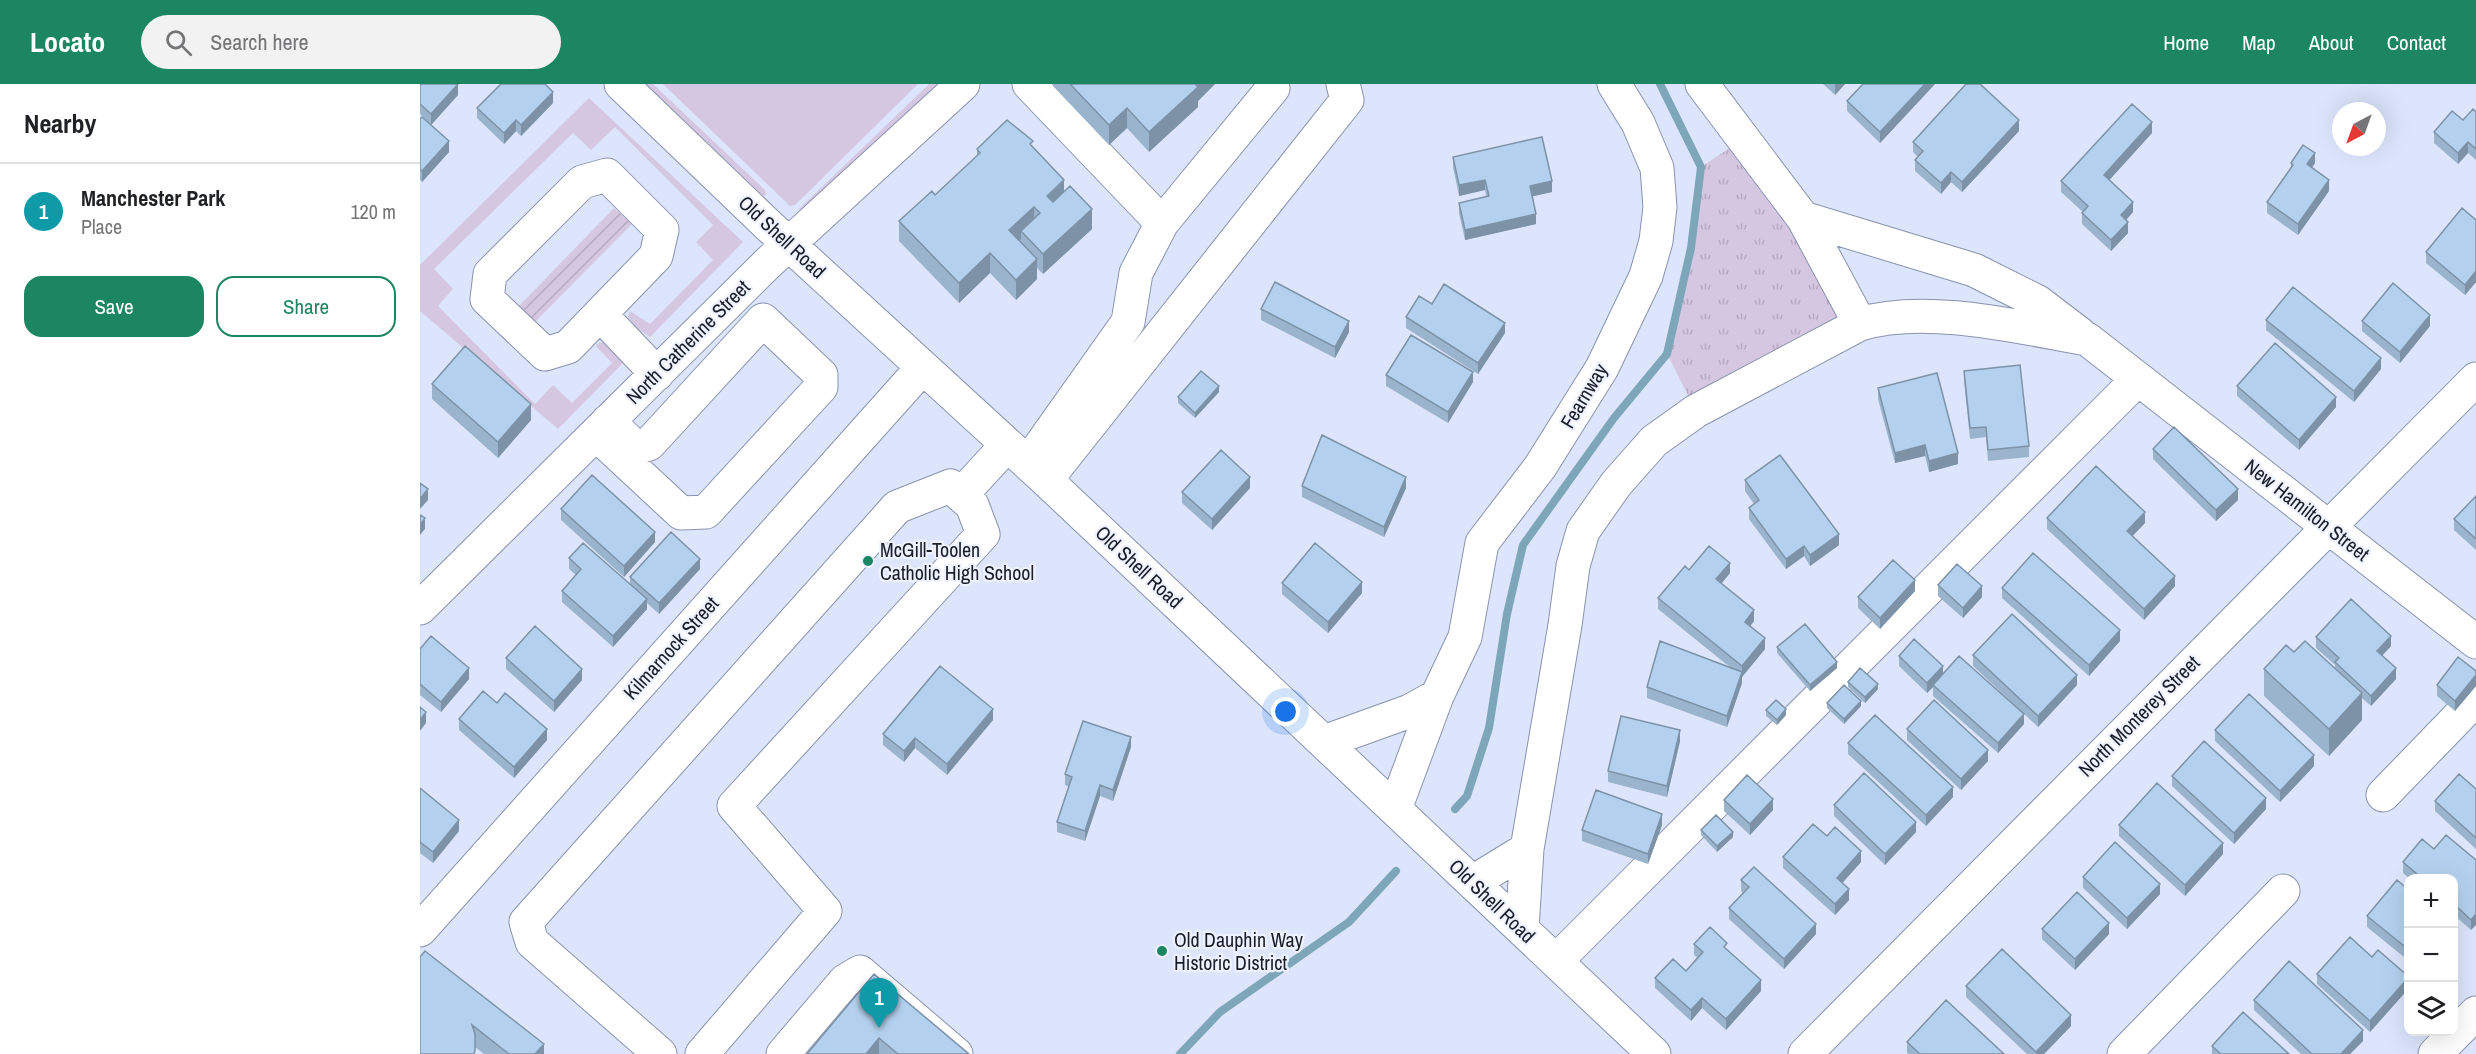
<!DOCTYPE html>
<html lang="en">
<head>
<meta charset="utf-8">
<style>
	body { margin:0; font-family:"Archivo Narrow",sans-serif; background:#f2f2f2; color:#202124 }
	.controls { position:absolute; right:18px; bottom:18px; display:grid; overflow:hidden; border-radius:12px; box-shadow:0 6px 24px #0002 }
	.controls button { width:54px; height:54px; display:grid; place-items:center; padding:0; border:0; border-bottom:2px solid #e0e0e0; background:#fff; color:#202124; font:30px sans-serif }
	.compass { position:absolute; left:1912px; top:18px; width:54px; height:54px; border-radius:50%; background:#fff; box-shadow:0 6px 24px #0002; rotate:221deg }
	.you { position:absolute; left:866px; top:628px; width:21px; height:21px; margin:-15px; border:4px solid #fff; border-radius:50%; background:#1a73e8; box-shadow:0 0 0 9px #1a73e833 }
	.badge { display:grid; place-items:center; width:39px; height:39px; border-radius:50%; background:#1c8663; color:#fff; font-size:20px; font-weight:700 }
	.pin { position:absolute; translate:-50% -50px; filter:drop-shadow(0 2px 3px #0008) }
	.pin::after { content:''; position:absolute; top:32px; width:21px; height:18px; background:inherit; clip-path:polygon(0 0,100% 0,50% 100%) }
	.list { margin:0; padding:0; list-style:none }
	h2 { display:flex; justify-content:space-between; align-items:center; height:78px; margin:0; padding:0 24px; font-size:26px }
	h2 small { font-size:20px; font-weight:400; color:#757577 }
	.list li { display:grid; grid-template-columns:39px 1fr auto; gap:18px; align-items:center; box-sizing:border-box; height:96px; padding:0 24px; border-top:2px solid #e0e0e0 }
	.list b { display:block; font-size:22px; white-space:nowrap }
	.list p { margin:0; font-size:20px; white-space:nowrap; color:#757577 }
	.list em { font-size:20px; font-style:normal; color:#757577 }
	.actions { display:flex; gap:12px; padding:18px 24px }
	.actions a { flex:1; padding:14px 0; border:2px solid #1c8663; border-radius:18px; text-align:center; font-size:21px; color:#1c8663 }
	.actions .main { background:#1c8663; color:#fff }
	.icon { flex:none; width:33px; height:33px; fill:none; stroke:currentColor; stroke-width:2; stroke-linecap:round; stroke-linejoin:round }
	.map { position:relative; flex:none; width:2056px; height:970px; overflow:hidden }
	header { display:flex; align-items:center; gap:36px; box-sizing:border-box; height:84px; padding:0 30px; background:#1c8663; color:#fff }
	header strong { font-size:28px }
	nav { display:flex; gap:33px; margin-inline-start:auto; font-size:21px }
	.search { width:420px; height:54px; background:#f2f2f2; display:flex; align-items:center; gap:15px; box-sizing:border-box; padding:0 21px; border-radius:33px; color:#757577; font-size:22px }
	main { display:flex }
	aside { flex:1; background:#fff }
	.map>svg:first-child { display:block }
	.grass { fill:#d5c7e1 }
	.park { fill:url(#park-tufts) }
	.garden { fill:url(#garden-furrows) }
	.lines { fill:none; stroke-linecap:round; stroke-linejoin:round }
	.stream { stroke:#7da6b8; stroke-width:8 }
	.minor-casing { stroke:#8893ad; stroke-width:35 }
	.minor { stroke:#fff; stroke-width:33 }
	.wall { fill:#9ab4cd }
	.shaded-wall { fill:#7d92a7 }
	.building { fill:#b3d1ee; stroke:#7d92a7; stroke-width:1.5 }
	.poi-dot { fill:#1c8663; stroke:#eef2fe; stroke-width:2 }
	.labels { text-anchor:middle; stroke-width:4.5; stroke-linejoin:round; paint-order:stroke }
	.street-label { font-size:20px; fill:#191d27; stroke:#eef2fe }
	.poi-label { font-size:20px; fill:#191d27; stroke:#eef2fe; text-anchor:start }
</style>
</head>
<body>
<header>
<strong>Locato</strong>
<div class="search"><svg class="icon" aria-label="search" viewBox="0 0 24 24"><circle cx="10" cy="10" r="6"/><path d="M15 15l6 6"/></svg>Search here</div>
<nav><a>Home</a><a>Map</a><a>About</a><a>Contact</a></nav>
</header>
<main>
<aside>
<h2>Nearby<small></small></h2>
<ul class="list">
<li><span class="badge" style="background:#0f9aa8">1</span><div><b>Manchester Park</b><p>Place</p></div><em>120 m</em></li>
</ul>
<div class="actions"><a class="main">Save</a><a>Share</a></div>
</aside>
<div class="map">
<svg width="2056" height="970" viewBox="0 0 2056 970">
	<defs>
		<pattern id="park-tufts" width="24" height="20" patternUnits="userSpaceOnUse" patternTransform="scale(1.5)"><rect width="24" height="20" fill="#d5c7e1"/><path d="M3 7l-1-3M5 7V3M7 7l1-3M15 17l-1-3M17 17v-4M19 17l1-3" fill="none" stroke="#b6aac1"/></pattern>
		<pattern id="garden-furrows" width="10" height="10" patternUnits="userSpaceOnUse" patternTransform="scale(1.5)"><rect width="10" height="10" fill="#d5c7e1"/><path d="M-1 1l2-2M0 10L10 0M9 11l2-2" fill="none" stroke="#b6aac1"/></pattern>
	</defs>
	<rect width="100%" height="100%" fill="#dce5fc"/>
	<path class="grass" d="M222,0H233L345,106L346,110L342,114Z
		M243,0H498L375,121L370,122Z
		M509,0H521L382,131L379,125Z
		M169,14L323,158L230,253L216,244L208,233L210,227L230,240L293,176L276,158L293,141L195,43L171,66L153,49L14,185L33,205L18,222L115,320L133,301L152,319L192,279L177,263L176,261L180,258C191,260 198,270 203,279L138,345L0,227V181Z"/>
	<path class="park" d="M1323,55L1440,240L1276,327L1247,270L1271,164L1281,83Z"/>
	<path class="garden" d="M194,124L212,140L113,240L97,224Z"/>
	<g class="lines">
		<path class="stream" d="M1035,725L1047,712L1069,644L1087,530L1103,461L1194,334L1247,270L1271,164L1281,83L1240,0
			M760,970L800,928L929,838L976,787"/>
		<g class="minor-casing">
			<path id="minor" d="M201,0L349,142L626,396L1234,970
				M609,0L742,139
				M1282,0L1383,134L1440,240
				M187,91L242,146L236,172L148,263L125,270L67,215L70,190L162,98Z
				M1383,134L1554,186L1618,218L1660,250
				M180,230L237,290
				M176,350L261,429L286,428L401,303V291L343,236L229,360L216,364L188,337
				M608,379L708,238L716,189L742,139L853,4L852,0
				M626,396L927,16L923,0
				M541,411L587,361
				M0,524L348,179L543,0
				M904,658L990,627L1017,612
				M1963,711L2056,615
				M975,725L1017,612L1045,553L1062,459L1120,383L1182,284L1226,192L1236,157L1240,123L1237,84L1218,39L1194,0
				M1053,798L1107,765
				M1102,845L1107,765L1145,541L1153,482L1163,447L1196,400L1234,357L1276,327L1440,240C1505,220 1599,243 1667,255L2056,558
				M0,846L503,283
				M1136,877L1717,296
				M240,970L112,858L106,838L477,423L530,402L552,421L563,450L314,722L405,827L282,970
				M363,970L425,897L440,888L536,970
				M1385,970L2056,295
				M1704,970L1863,807
				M2015,970L2056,929"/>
		</g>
		<use href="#minor" class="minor"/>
	</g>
	<path class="wall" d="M0,0L38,11L11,41L0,30Z
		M633,0H795L778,17V23L729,68L707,44L689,61L633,2Z
		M1403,0H1425L1415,11Z
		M1515,0L1460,59L1427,27V17Z
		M133,19L101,52L96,47L84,60L57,34V24Z
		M2056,28V76L2048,69L2038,80L2014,59V48L2043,36Z
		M0,35L29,68L2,98L0,96Z
		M1599,47L1542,108L1531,98L1521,110L1495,87V76L1498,73L1493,68V58Z
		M1732,49L1689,96L1713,128L1706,136L1708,149L1691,167L1662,140V129L1663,128L1641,108V97Z
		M613,63L672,145L623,190L617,184V195L596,216L570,189L539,219L479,157V137L515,111L557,72V65Z
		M1033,73L1132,108L1112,112L1116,140L1045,156L1039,129V119L1066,112L1065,106L1039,112L1033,83Z
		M1871,79H1895L1892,84L1909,107L1878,151L1847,129V118L1871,84Z
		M2056,136V198L2045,211L2006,179V168Z
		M1012,220L1085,249L1058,290L986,244V233Z
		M841,225L929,248L915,274L841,236Z
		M1846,236L1961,285L1934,318L1846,246Z
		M1942,237L2010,242L1980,279L1942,247Z
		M1544,287L1609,362V373L1568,377L1566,353L1550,355L1544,297Z
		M966,291L1053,298L1028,339L966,302Z
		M12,300L111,336L78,374L12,315Z
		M1817,302L1916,323L1879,366L1817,312Z
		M1458,304L1538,380L1509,388L1505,372L1475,379L1458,315Z
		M799,308L775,334L758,319V313Z
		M1733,365L1818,416L1796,437L1733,375Z
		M1325,396L1419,461L1390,482L1384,472L1366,485L1329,435V424L1334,420L1325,407Z
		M882,402L986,404L964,453L882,413Z
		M830,404L792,446L762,419V408Z
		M2056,412V466L2034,446V435Z
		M141,425L235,458L204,493L141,436Z
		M1627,434L1725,439L1712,452L1755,502L1724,536L1627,445Z
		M149,474L210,500V493L280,485L239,530L227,519V525L193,563L142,518V507L156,491L149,485Z
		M1269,486L1310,489L1301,500L1334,537L1330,542L1345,565L1322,593V599L1307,643L1227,614V603L1311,584L1238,525V514Z
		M862,499L942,509L908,549L862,510Z
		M1518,501L1562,513L1543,534L1518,512Z
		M1582,504L1700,557L1669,592L1582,514Z
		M1495,507L1460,545L1438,524V513Z
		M1896,553L1971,562L1962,572L1976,595L1951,622L1942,614V636L1909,672L1844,612V585L1874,568L1915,585V581L1896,564Z
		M1357,563L1417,584L1390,607L1357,569Z
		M0,565L49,595L21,628L0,611Z
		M1553,571L1657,601L1618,643L1553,582Z
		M1479,572L1523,590L1604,640L1578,669L1513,612V603L1507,609L1479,582Z
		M86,574L162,596L134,628L86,585Z
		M2056,587V602L2035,627L2017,612V601Z
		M1428,598L1458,605L1445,619L1428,603Z
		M77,619L127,656L94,694L39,646V635Z
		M1407,619L1441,622L1424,640L1407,624Z
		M1346,626L1366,631L1357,641L1346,632Z
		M573,636L527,691L495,664L484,678L463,661V650Z
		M1487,645L1568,677L1541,706L1487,656Z
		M1795,646L1894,682L1860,718L1795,657Z
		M1260,657L1247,713L1188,698V687Z
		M1428,659L1533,713L1506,742L1428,670Z
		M711,663L693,717L680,712L665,757L637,748V738L649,703L645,701V690Z
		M1752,692L1846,725L1814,760L1752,702Z
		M0,704L39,747L13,779L0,769Z
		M2056,705V765L2015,727V717Z
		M1304,716L1353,726L1330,751L1304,727Z
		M1414,721L1496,748L1465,781L1414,732Z
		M1242,741L1228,780L1162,757V746Z
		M1699,741L1803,770L1765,812L1699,752Z
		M1281,746L1313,753L1297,768L1281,751Z
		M1407,752L1441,778L1422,799L1429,816L1415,831L1363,784V773Z
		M2056,776L2051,846L2034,831V795H1990L1983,789V778Z
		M1663,793L1740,810L1707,845L1663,804Z
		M1321,796L1396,850L1364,885L1309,835V824L1323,809L1321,807Z
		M1989,806V877L1947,843V832Z
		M1622,845L1689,850L1655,886L1622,855Z
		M1274,860L1307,866L1341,907L1306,946L1282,924L1271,937L1235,904V894L1266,887L1277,873L1274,871Z
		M0,873L124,970H64L55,963V970Z
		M1952,873L1989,893V904L1950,948L1897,900V890Z
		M454,890L549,970H387Z
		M1546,902L1651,942L1624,970H1607L1546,913Z
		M1834,916L1943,957L1930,970H1881L1834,926Z
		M1487,958L1584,970H1489L1487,969Z
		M1792,962L1869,970H1792Z"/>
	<path class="shaded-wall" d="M38,0V11L11,41V30Z
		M775,0H795L778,17V23L729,68V48Z
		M1415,0H1425L1415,11Z
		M1505,0H1515L1460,59V48Z
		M133,8V19L101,52V41Z
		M707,24V44L689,61V41Z
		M96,36V47L84,60V49Z
		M1599,36V47L1542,108V98Z
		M1732,38V49L1684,102V91Z
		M29,57V68L2,98V87Z
		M2048,58V69L2038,80V69Z
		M1895,69V79L1887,91V80Z
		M1531,88V98L1521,110V99Z
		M644,96V116L627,132V112Z
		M1065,96V106L1039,112V101Z
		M1909,96V107L1878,151V140Z
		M1132,97V108L1110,113V102Z
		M1713,118V128L1701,142V131Z
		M614,123V143L601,147V155L589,166V146Z
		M672,125V145L623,190V170Z
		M1116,130V140L1045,156V146Z
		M1708,138V149L1691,167V156Z
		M570,169V189L539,219V199Z
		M617,175V195L596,216V196Z
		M2056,187V198L2045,211V201Z
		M2010,231V242L1980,279V268Z
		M929,237V248L915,274V263Z
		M1085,239V249L1058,290V279Z
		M1961,274V285L1934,318V307Z
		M1053,288V298L1028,339V328Z
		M799,302V308L775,334V329Z
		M1916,313V323L1879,366V356Z
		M111,320V336L78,374V358Z
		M1505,361V372L1475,379V369Z
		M1538,369V380L1509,388V377Z
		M830,393V404L792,446V435Z
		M986,393V404L964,453V443Z
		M8,405V416L0,425V415Z
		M1818,405V416L1796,437V426Z
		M1725,428V439L1707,458V447Z
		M5,434V445L0,451V441Z
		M235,448V458L204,493V482Z
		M1419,450V461L1390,482V471Z
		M1384,462V472L1366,485V475Z
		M280,475V485L239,530V519Z
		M1310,479V489L1296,506V495Z
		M1755,492V502L1724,536V525Z
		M1495,496V507L1460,545V534Z
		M942,498V509L908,549V538Z
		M1562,502V513L1543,534V524Z
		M227,515V525L193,563V552Z
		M1334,526V537L1325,549V538Z
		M1700,546V557L1669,592V581Z
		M1971,552V562L1957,577V567Z
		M1345,554V565L1322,593V582Z
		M1417,578V584L1390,607V601Z
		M1523,582V592L1513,601V603L1507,609V599Z
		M49,584V595L21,628V618Z
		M1976,584V595L1951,622V612Z
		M162,585V596L134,628V617Z
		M1322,588V599L1307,643V632Z
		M1657,591V601L1618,643V632Z
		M2056,591V602L2035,627V617Z
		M1458,600V605L1445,619V613Z
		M1942,609V636L1909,672V645Z
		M1441,617V622L1424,640V635Z
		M573,625V636L527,691V680Z
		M1366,625V631L1357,641V636Z
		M6,628V639L0,647V636Z
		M1604,630V640L1578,669V659Z
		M127,645V656L94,694V683Z
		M1260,646V657L1247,713V702Z
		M711,653V663L693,717V706Z
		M495,654V664L484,678V667Z
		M1568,666V677L1541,706V695Z
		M1894,671V682L1860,718V707Z
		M680,701V712L665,757V747Z
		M1533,703V713L1506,742V731Z
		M1846,714V725L1814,760V749Z
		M1353,715V726L1330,751V740Z
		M1242,730V741L1228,780V770Z
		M39,736V747L13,779V768Z
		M1496,738V748L1465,781V770Z
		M1313,748V753L1297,768V762Z
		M1803,759V770L1765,812V801Z
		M1441,767V778L1417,805V794Z
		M1740,800V810L1707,845V834Z
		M1429,805V816L1415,831V820Z
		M2056,830V841L2051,846V836Z
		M1689,839V850L1655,886V875Z
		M1396,840V850L1364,885V875Z
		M2036,845V856L2034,859V848Z
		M1989,893V904L1950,948V937Z
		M1341,896V907L1306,946V935Z
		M1282,914V924L1271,937V926Z
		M1651,931V942L1624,970H1616V968Z
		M1943,946V957L1930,970H1921Z
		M459,954V970H446Z
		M124,960V970H115Z"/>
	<path class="building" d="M0,0H38L11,30L0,20Z
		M81,0H125L133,8L101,41L96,36L84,49L57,24Z
		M650,0H775L778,3L729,48L707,24L689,41Z
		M1443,0H1505L1460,48L1427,17Z
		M1546,0H1560L1599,36L1542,98L1531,88L1521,99L1495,76L1503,67L1493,58Z
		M1712,20L1732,38L1684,91L1713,118L1701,131L1708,138L1691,156L1662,129L1668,122L1641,97Z
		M2053,25L2056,28V65L2048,58L2038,69L2014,48L2032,27L2043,36Z
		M2,33L29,57L2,87L0,85V35Z
		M587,36L613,57L610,60L644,96L627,112L633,118L650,102L672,125L623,170L601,147L620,129L614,123L589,146L617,175L596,196L570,169L539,199L479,137L512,107L515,111L560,69L557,65Z
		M1122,53L1132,97L1110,102L1116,130L1045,146L1039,119L1069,112L1065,96L1039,101L1033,73Z
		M1883,61L1895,69L1887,80L1909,96L1878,140L1847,118L1873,81L1871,79Z
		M2042,124L2056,136V187L2045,201L2006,168Z
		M855,198L929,237L915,263L841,225Z
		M1973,199L2010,231L1980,268L1942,237Z
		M1024,200L1085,239L1058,279L986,233L999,212L1012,220Z
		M1873,203L1961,274L1934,307L1846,236Z
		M991,251L1053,288L1028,328L966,291Z
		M1855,259L1916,313L1879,356L1817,302Z
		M45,262L111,320L78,358L12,300Z
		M1600,281L1609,362L1568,366L1566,343L1550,344L1544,287Z
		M781,287L799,302L775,329L758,313Z
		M1517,289L1538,369L1509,377L1505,361L1475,369L1458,304Z
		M1754,343L1818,405L1796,426L1733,365Z
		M902,351L986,393L964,443L882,402Z
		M801,366L830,393L792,435L762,408Z
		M1360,371L1419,450L1390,471L1384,462L1366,475L1329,424L1339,416L1325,396Z
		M1676,382L1725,428L1707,447L1755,492L1724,525L1627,434Z
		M172,391L235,448L204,482L141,425Z
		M0,399L8,405L0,415Z
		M2056,412V455L2034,435Z
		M0,431L5,434L0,441Z
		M251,448L280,475L239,519L210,493Z
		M163,459L227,515L193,552L142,507L161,485L149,474Z
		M895,459L942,498L908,538L862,499Z
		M1289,462L1310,479L1296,495L1334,526L1325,538L1345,554L1322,582L1238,514L1265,482L1269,486Z
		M1613,469L1700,546L1669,581L1582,504Z
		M1473,476L1495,496L1460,534L1438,513Z
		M1537,480L1562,502L1543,524L1518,501Z
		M1931,515L1971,552L1957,567L1976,584L1951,612L1915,578L1919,574L1896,553Z
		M1592,530L1657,591L1618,632L1553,571Z
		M1385,540L1417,578L1390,601L1357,563Z
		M115,542L162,585L134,617L86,574Z
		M11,552L49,584L21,618L0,600V565Z
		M1494,555L1523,582L1507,599L1479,572Z
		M1240,557L1322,588L1307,632L1227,603Z
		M1885,557L1942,609L1909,645L1844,585L1866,561L1874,568Z
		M1539,572L1604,630L1578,659L1513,601Z
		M2038,573L2056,587V591L2035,617L2017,601Z
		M520,582L573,625L527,680L495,654L484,667L463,650Z
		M1440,584L1458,600L1445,613L1428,598Z
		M1424,601L1441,617L1424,635L1407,619Z
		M63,607L77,619L85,609L127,645L94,683L39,635Z
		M1829,610L1894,671L1860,707L1795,646Z
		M1356,616L1366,625L1357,636L1346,626Z
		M1514,616L1568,666L1541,695L1487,645Z
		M0,623L6,628L0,636Z
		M1455,631L1533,703L1506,731L1428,659Z
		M1201,632L1260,646L1247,702L1188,687Z
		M663,637L711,653L693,706L680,701L665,747L637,738L652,693L645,690Z
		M1784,657L1846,714L1814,749L1752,692Z
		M1444,689L1496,738L1465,770L1414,721Z
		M2039,690L2056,705V754L2015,717Z
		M1327,691L1353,715L1330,740L1304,716Z
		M1737,699L1803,759L1765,801L1699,741Z
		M0,704L39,736L13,768L0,758Z
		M1176,706L1242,730L1228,770L1162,746Z
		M1296,731L1313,748L1297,762L1281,746Z
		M1393,740L1407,752L1415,743L1441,767L1417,794L1429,805L1415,820L1363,773Z
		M2026,751L2056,776V830L2051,836L2034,820V795H2003L1983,778L2002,755L2014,765Z
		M1695,758L1740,800L1707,834L1663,793Z
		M1334,783L1396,840L1364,875L1309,824L1329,803L1321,796Z
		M1977,796L1989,806V866L1947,832Z
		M1657,808L1689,839L1655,875L1622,845Z
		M1290,843L1307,859L1304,863L1341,896L1306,935L1282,914L1271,926L1235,894L1253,875L1266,887L1283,868L1274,860Z
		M1930,853L1952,873L1958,866L1989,893L1950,937L1897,890Z
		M1582,865L1651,931L1616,968L1546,902Z
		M5,867L124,960L115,970H89L52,941L55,950V967L54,970H0V873Z
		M1869,877L1943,946L1921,970H1892L1834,916Z
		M454,890L549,970H478L459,954L446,970H387Z
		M1526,916L1584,970H1500L1487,958Z
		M1823,928L1869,970H1801L1792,962Z"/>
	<g class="poi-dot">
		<circle cx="448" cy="477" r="6"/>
		<circle cx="742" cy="867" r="6"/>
	</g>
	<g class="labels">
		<g class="street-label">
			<text transform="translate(362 153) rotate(43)" y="7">Old Shell Road</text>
			<text transform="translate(268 258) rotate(-45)" y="7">North Catherine Street</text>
			<text transform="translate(1164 312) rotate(-59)" y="7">Fearnway</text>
			<text transform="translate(1887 426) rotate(38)" y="7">New Hamilton Street</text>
			<text transform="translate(719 483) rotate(43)" y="7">Old Shell Road</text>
			<text transform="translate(251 564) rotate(-48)" y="7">Kilmarnock Street</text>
			<text transform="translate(1719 632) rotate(-45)" y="7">North Monterey Street</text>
			<text transform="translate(1072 817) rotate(44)" y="7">Old Shell Road</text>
		</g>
		<g class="poi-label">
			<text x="460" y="473">McGill-Toolen<tspan x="460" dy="23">Catholic High School</tspan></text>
			<text x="754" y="863">Old Dauphin Way<tspan x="754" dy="23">Historic District</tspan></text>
		</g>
	</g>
</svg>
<div class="controls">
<button>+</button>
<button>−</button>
<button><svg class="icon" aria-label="layers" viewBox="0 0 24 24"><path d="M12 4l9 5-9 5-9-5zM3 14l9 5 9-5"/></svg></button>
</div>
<svg class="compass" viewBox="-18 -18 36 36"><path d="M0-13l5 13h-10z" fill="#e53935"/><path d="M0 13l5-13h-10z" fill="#757577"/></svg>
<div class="you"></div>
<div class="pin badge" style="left:459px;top:944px;background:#0f9aa8">1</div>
</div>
</main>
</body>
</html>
